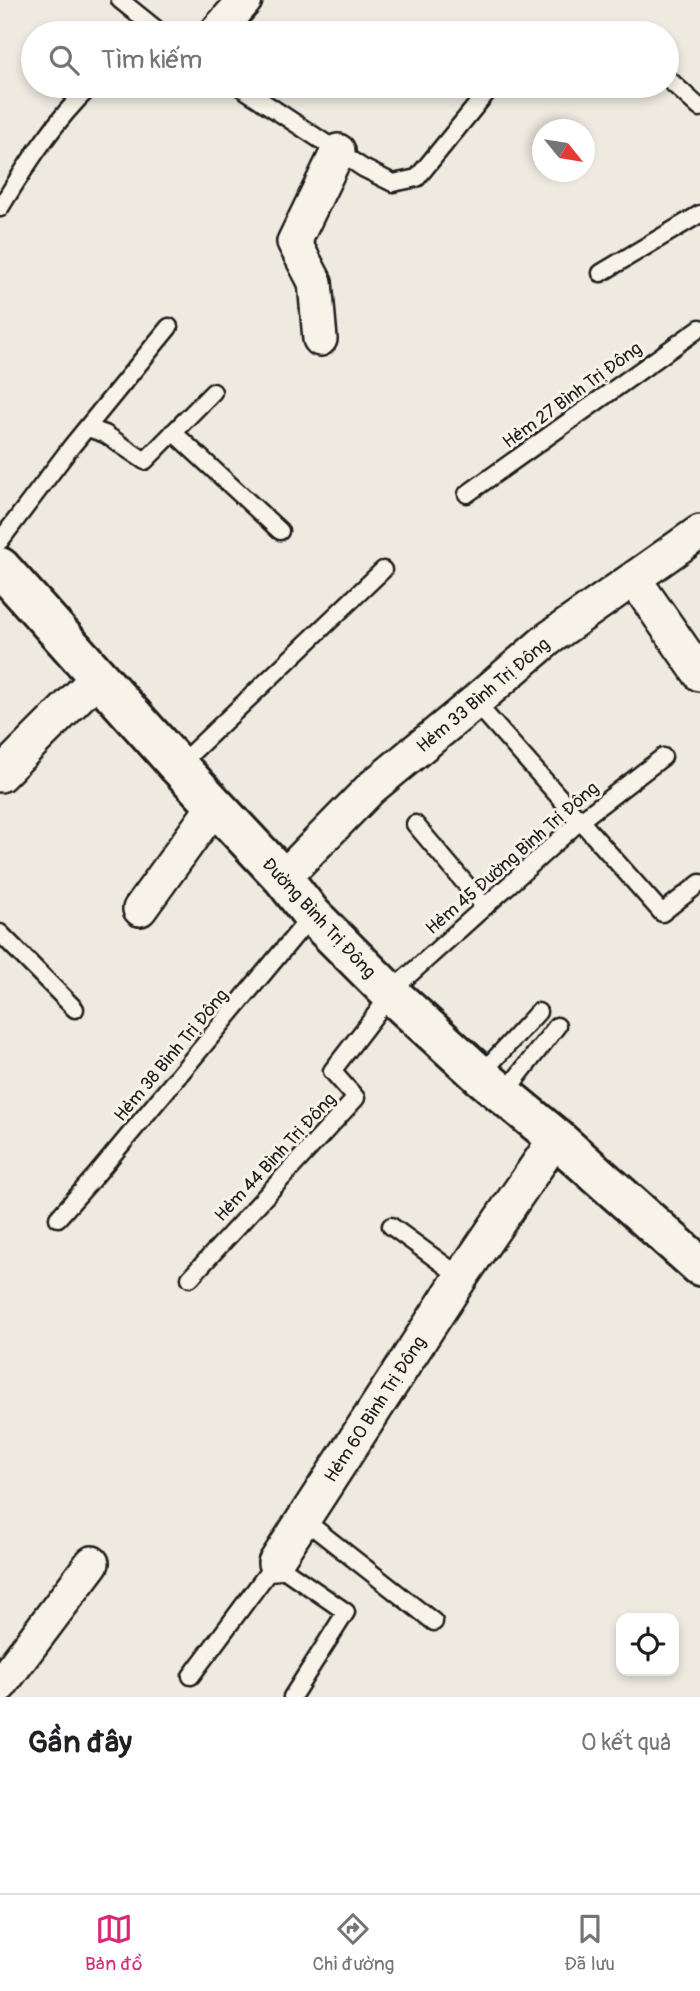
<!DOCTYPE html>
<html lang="vi">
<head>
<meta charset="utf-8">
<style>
	body { margin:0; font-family:Pangolin,sans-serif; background:#f2f2f2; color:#202124 }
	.controls { position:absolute; right:21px; bottom:21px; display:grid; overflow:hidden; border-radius:14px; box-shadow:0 4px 10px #0003 }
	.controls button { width:63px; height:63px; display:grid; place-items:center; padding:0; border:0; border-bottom:2px solid #e0e0e0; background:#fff; color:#202124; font:35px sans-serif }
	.compass { position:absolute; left:532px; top:119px; width:63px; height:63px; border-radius:50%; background:#fff; box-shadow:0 4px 10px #0003; rotate:120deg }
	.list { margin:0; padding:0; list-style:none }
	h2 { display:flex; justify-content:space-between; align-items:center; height:91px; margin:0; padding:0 28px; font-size:30px }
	h2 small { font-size:23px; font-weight:400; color:#757577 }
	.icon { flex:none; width:38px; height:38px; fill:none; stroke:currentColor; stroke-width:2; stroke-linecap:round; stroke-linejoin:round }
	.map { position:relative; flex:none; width:700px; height:1697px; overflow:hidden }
	.search { position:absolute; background:#fff; box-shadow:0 4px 10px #0003; left:21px; right:21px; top:21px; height:77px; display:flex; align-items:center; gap:18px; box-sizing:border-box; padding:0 24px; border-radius:38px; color:#757577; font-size:26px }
	.sheet { height:196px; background:#fff }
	nav { display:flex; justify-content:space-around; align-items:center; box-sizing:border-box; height:98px; border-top:2px solid #e0e0e0; background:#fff; font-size:19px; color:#757577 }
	nav a { display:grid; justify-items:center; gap:4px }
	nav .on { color:#db2777 }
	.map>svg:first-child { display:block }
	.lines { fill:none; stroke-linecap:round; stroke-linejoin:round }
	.service-casing { stroke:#1c1c1c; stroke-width:21 }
	.minor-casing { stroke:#1c1c1c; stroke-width:38 }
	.tertiary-casing { stroke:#1c1c1c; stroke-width:44 }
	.service { stroke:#f7f3e8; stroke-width:16 }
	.minor { stroke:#f7f3e8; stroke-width:33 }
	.tertiary { stroke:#f7f3e8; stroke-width:38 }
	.labels { text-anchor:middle; stroke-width:6; stroke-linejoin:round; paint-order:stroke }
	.street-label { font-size:18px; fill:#1c1c1c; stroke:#f7f3e8 }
</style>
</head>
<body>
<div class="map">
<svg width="700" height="1697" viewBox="0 0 700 1697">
	<rect width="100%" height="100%" fill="#eeeae0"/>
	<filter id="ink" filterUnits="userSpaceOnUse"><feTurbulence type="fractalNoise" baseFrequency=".0143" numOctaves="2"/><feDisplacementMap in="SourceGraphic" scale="14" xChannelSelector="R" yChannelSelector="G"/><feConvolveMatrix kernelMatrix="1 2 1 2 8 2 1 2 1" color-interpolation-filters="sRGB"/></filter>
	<g filter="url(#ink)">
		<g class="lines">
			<g class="service-casing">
				<path id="service" d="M120,0L161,33
					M667,78L700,108
					M239,86L363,168L393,183L417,178L492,86
					M0,208C27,164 54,121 91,86
					M601,273L700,214
					M88,428L105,434L145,461L213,392
					M173,432L280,531
					M467,494L700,328
					M0,541L71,447L169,327
					M475,702L662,913L700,883
					M178,766L383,570
					M415,824L485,907
					M0,933L75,1009
					M480,1075L538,1012
					M504,1094L557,1026
					M58,1218L96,1175L312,915
					M391,1226L461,1277
					M190,1278L356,1098L332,1071L399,984L581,820L663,757
					M303,1519L434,1622
					M191,1676L275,1563L346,1612L292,1697"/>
			</g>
			<g class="minor-casing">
				<path id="minor" d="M216,33L245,0
					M320,339L315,282L294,242L338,151
					M634,579L700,674
					M0,775L98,677
					M283,878L371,788L475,702L548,639L700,532
					M140,909L215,805
					M275,1563L461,1277L556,1138
					M0,1685L92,1563"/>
			</g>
			<g class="tertiary-casing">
				<path id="tertiary" d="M0,567L178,766L283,878L312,915L390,993L480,1075L556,1138L700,1266"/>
			</g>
			<use href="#service" class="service"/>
			<use href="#minor" class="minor"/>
			<use href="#tertiary" class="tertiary"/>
		</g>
	</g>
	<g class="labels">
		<g class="street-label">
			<text transform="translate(572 395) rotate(-36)" y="6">Hẻm 27 Bình Trị Đông</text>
			<text transform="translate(483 695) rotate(-40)" y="6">Hẻm 33 Bình Trị Đông</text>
			<text transform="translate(512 858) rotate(-41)" y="6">Hẻm 45 Đường Bình Trị Đông</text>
			<text transform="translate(319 918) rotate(47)" y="6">Đường Bình Trị Đông</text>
			<text transform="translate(171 1055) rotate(-50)" y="6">Hẻm 38 Bình Trị Đông</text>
			<text transform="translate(275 1157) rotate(-47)" y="6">Hẻm 44 Bình Trị Đông</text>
			<text transform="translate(375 1409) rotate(-57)" y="6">Hẻm 60 Bình Trị Đông</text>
		</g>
	</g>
</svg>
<div class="controls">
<button><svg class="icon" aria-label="locate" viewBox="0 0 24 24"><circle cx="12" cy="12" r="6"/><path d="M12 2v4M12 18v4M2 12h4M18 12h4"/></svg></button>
</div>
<svg class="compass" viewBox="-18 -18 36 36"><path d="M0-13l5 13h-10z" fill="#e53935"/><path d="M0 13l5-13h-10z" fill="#757577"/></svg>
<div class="search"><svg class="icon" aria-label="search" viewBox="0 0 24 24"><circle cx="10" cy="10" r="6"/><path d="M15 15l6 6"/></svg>Tìm kiếm</div>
</div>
<section class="sheet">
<h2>Gần đây<small>0 kết quả</small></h2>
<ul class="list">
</ul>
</section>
<nav>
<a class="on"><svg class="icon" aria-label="map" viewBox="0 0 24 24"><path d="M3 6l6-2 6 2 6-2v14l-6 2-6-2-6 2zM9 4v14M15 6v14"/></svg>Bản đồ</a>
<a><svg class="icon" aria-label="directions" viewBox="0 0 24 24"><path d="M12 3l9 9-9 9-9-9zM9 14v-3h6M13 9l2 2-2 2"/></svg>Chỉ đường</a>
<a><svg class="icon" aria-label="saved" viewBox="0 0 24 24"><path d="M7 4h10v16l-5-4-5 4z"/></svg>Đã lưu</a>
</nav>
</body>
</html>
